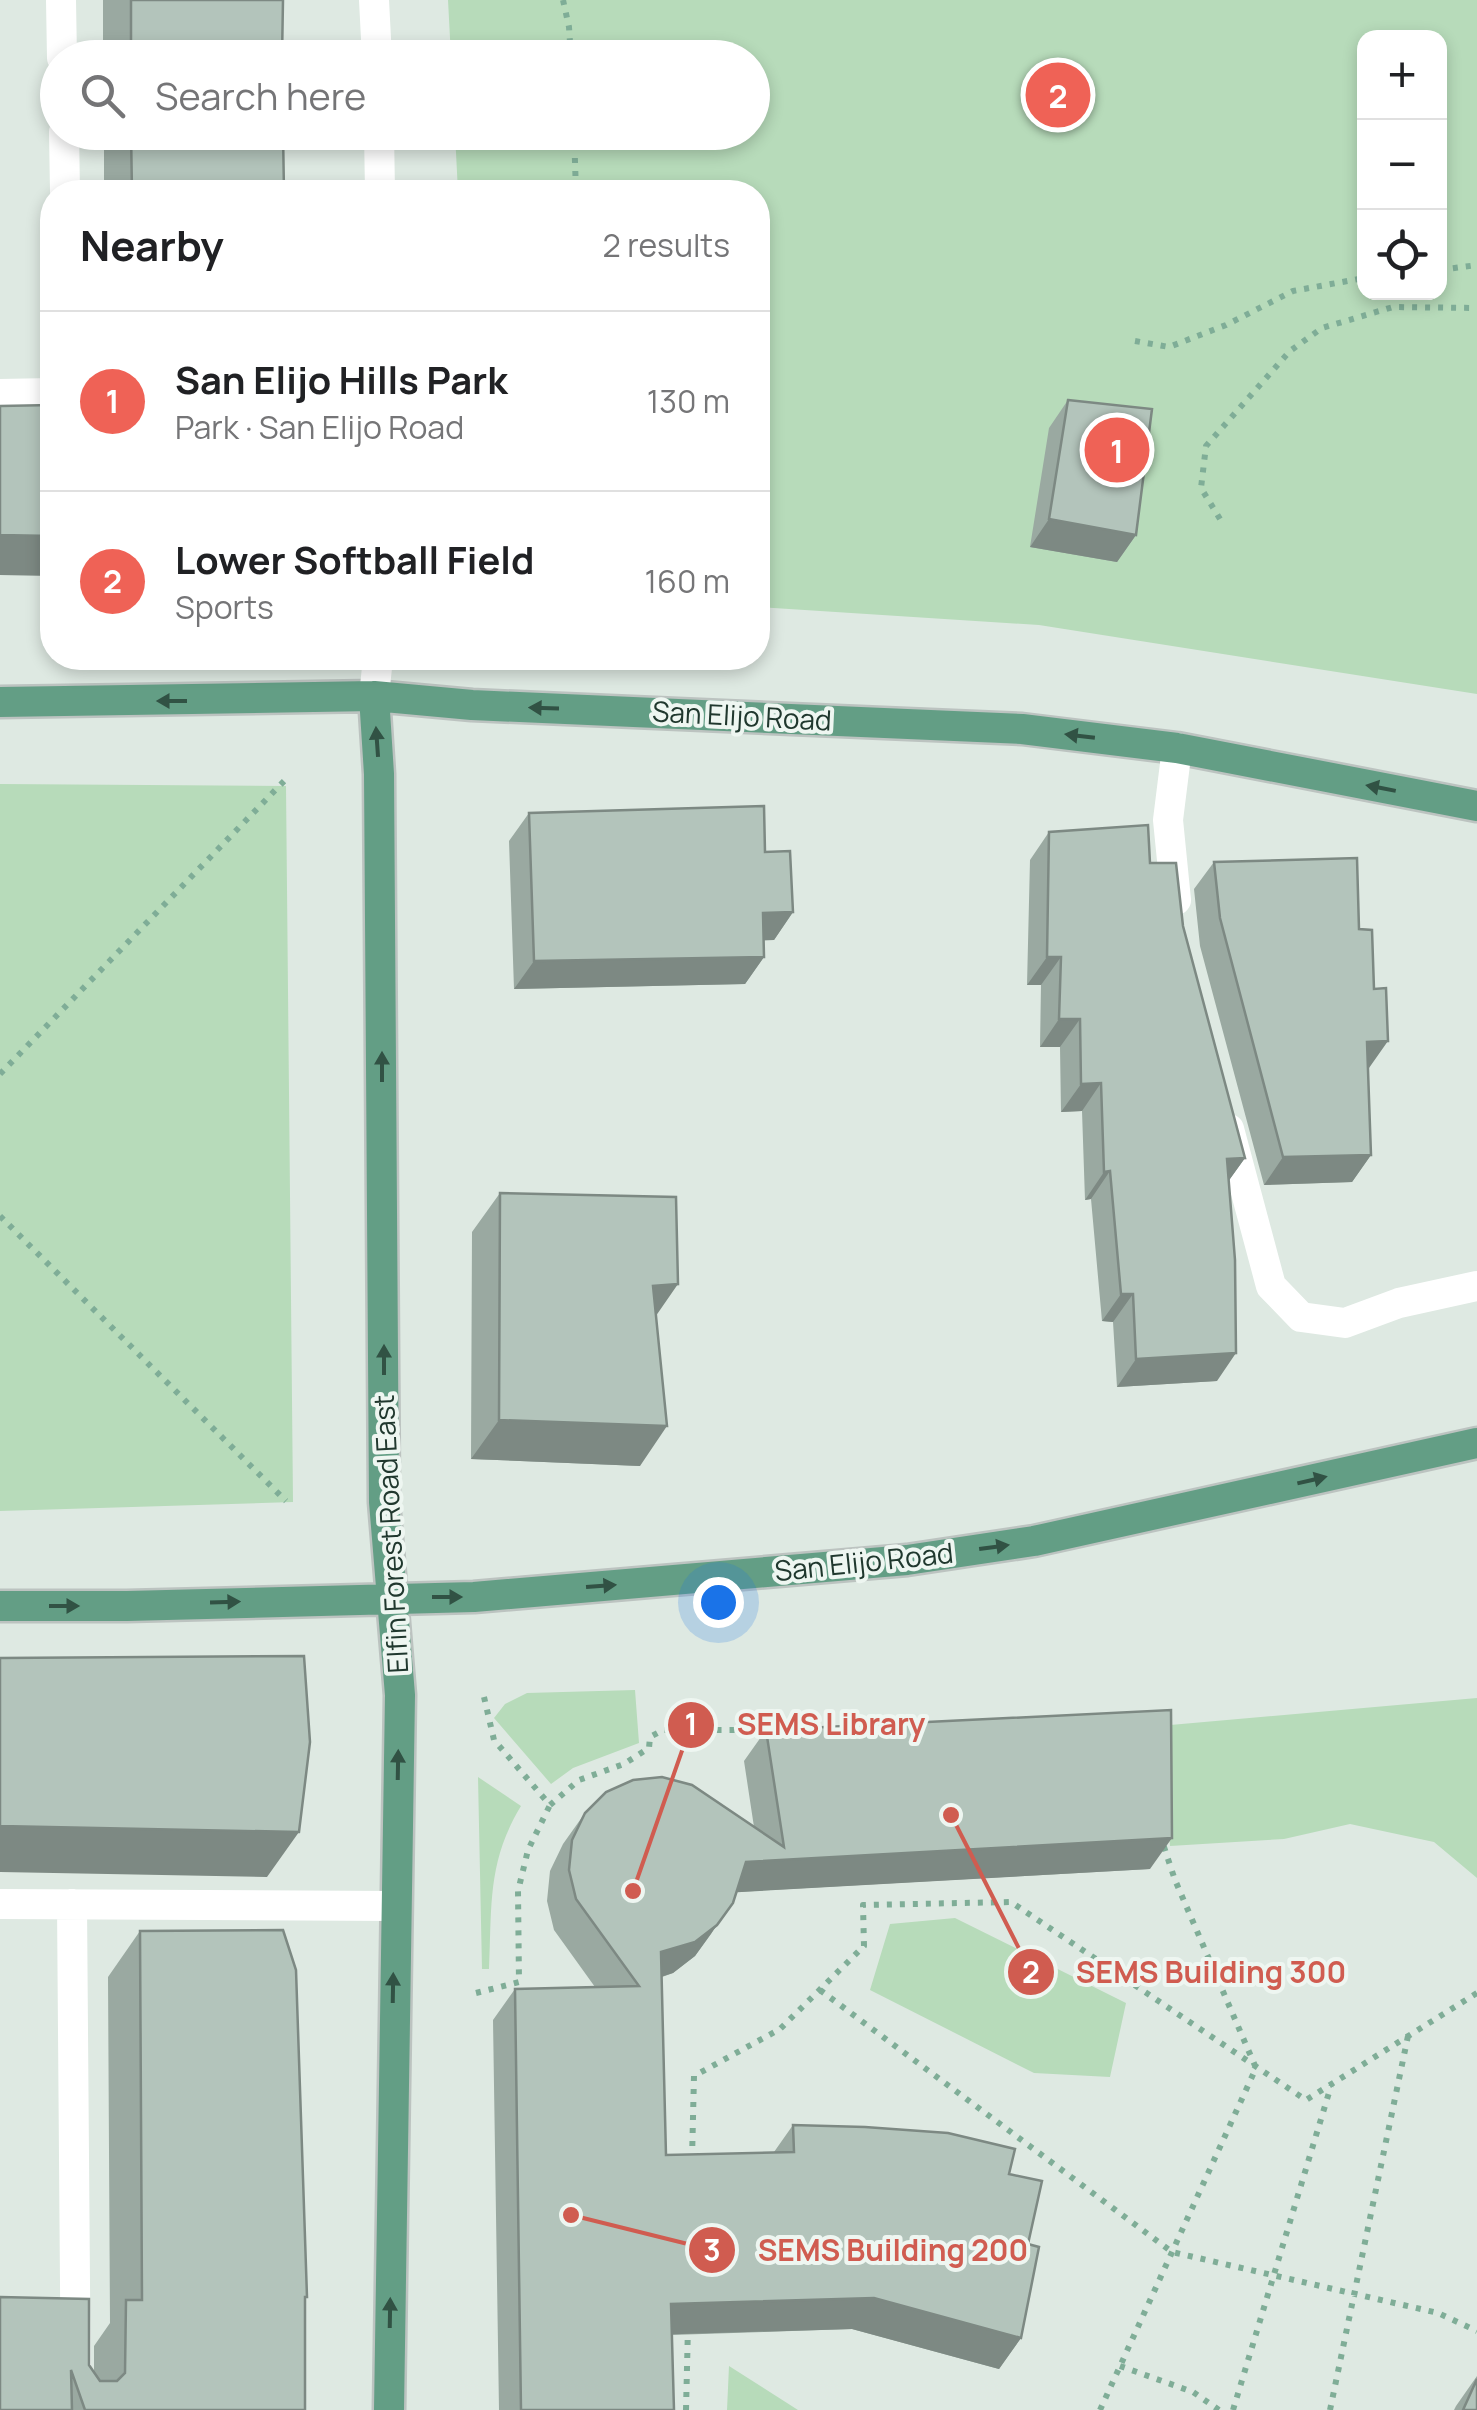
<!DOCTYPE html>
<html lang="en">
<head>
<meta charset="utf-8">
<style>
	body { margin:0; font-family:Manrope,sans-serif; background:#f2f2f2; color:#202124 }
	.controls { position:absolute; right:30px; top:30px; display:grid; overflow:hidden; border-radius:20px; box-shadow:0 5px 15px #0003 }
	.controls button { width:90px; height:90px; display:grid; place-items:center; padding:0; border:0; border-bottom:2px solid #e0e0e0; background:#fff; color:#202124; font:50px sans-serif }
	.you { position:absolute; left:718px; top:1602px; width:35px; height:35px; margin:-25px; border:8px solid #fff; border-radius:50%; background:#1a73e8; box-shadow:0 0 0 15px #1a73e833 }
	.badge { display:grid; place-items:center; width:65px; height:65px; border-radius:50%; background:#ef6256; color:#fff; font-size:32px; font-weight:700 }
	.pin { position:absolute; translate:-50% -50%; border:5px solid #fff; box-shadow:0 2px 10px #0006 }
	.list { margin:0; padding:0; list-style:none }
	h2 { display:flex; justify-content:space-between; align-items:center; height:130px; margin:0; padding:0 40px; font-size:42px }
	h2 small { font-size:32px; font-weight:400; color:#757577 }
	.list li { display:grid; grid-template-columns:65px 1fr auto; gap:30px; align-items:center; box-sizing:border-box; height:180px; padding:0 40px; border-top:2px solid #e0e0e0 }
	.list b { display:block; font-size:38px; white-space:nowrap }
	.list p { margin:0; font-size:32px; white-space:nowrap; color:#757577 }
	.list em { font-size:32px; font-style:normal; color:#757577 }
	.icon { flex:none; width:55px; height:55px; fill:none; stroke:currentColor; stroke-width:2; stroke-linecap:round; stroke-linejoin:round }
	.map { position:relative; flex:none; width:1477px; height:2410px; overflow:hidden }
	.search { position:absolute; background:#fff; box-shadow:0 5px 15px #0003; left:40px; top:40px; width:730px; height:110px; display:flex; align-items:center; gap:25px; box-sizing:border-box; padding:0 35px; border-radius:55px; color:#757577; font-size:38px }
	.panel { position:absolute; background:#fff; box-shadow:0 5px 15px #0003; left:40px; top:180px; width:730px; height:490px; border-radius:40px }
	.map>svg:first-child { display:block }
	.green { fill:#b7dbba; fill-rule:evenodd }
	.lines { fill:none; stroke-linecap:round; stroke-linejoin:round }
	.major-casing { stroke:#bcc3c0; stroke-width:35 }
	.path { stroke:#7fad97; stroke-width:6; stroke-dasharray:5 8; stroke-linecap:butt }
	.minor { stroke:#fff; stroke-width:30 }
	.major { stroke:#639e85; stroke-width:30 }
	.wall { fill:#9aa9a1 }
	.shaded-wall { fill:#7d8983 }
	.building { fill:#b3c4bb; stroke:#7d8983; stroke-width:2.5 }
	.oneway { fill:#315244 }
	.labels { text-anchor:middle; stroke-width:8; stroke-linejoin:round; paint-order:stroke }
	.street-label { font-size:28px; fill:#20382e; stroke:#eef6f1 }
	.leader { fill:none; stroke:#d05c50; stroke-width:4 }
	.callout-dot { fill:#d05c50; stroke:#eef6f1; stroke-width:4 }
	.mark-label { font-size:30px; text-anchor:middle; font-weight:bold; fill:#fff }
	.callout-label { font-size:30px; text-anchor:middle; font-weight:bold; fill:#d05c50; stroke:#eef6f1; stroke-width:8; stroke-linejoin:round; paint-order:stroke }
</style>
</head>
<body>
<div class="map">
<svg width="1477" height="2410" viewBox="0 0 1477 2410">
	<rect width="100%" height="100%" fill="#dee9e2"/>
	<path class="green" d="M448,0H1477V694L1039,625L758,607V192H458L455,133L752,132V58L451,57ZM1364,38H1440V292H1364Z
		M0,784L286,786L293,1502L0,1511Z
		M635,1690L639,1743L573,1768L551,1784L494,1718L505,1704L527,1693Z
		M1477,1698V1878L1434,1842L1350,1824L1284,1839L1170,1846L1159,1726Z
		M478,1777L521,1806C487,1862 492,1906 489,1969H482Z
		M955,1918L1126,2003L1110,2077L1034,2073L870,1990L890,1924Z
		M729,2366L798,2410H727Z"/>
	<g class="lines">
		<g class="major-casing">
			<path id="major" d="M374,696L379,774L384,1502L400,1695L389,2410
				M0,702L374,696L472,705L1022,729L1177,748L1477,806
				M0,1606H127L474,1597L907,1560L1034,1541L1477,1443"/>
		</g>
		<path class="path" d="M563,0L569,27L571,58
			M574,132L576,192
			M1440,270L1477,265
			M1135,341L1169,347L1226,325L1293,291L1364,278
			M1220,519L1201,488L1206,446L1290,351L1322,328L1393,307L1477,308
			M0,1074L288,777
			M0,1216L286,1501
			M484,1697L494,1740L550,1805L579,1780L624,1764L649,1748L650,1737L663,1730H775
			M820,1990L1172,2252L1438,2313L1477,2331
			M476,1993L519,1982L518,1891L528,1850L550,1805
			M692,2159L694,2076L780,2029L864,1946L863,1905L1011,1902L1306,2100L1477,1993
			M1120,2366L1193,2392L1219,2410
			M686,2410L688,2326
			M1100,2410L1256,2068L1175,1880L1162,1841
			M1233,2410L1331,2086
			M1330,2410L1408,2036"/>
		<path class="minor" d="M61,0L62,58
			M374,0L377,58
			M64,132L65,192
			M379,132L380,192
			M0,394L52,393
			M374,696L378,658
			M1176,900L1168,820L1177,748
			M1229,1129L1271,1286L1301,1317L1345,1323L1399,1303L1477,1286
			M0,1904L395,1906
			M72,1904L76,2410"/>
		<use href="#major" class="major"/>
	</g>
	<path class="wall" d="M103,0H283L282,58H103Z
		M104,132H283L284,192H104Z
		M1068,400L1136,535L1117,562L1030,547L1049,428Z
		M529,813L765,852L793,912L774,940H764V957L745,984L514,989L509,841Z
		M1049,832L1150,863L1183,926L1245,1158L1229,1180L1217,1381L1117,1387L1113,1322L1102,1321L1091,1199L1085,1200L1082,1111L1061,1112L1060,1047H1040L1041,985H1027L1030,860Z
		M1214,862L1359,929L1374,989L1368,1068L1371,1155L1352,1182L1264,1185L1200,946L1194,889Z
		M500,1193L656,1315L640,1466L471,1459L472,1232Z
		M766,1730L1150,1869L736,1892L711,1934L695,1956L673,1973L662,1977L666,2155L774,2152L793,2125L1009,2174L1028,2244L1021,2338L999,2369L852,2329L672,2335L674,2410H499L493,2020L515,1989L595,1987L554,1930L547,1901L550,1871L563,1844L585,1813L754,1827L744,1761Z
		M140,1931L305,2301V2410H0L89,2365L94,2372V2346L110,2323L108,1977Z
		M1477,2376V2410H1454L1456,2406Z"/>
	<path class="shaded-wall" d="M1049,519L1136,535L1117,562L1030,547Z
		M0,535L52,536V576L0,575Z
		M793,912L774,940L743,941L763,913Z
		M764,957L745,984L514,989L534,961Z
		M1047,957H1061L1041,985H1027Z
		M1059,1019H1080L1060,1047H1040Z
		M1388,1041L1369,1068L1347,1070L1367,1042Z
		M1101,1083L1082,1111L1061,1112L1081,1084Z
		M1371,1155L1352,1182L1264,1185L1283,1157Z
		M1245,1158L1225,1186L1227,1159Z
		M1110,1171L1091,1199L1085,1200L1104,1172Z
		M678,1284L651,1323L653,1286Z
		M1121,1294H1133L1113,1322L1102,1321Z
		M1236,1353L1217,1381L1117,1387L1136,1359Z
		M499,1420L667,1426L640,1466L471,1459Z
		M0,1826L299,1832L267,1877L0,1872Z
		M1172,1838L1150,1869L724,1893L746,1862Z
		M733,1903L695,1956L673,1973L639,1984L661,1952Z
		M874,2298L1021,2338L999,2369L852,2329L649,2335L671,2304Z"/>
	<path class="building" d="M131,0H283L282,58H131Z
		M131,132H283L284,192H132Z
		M1068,400L1152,409L1136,535L1049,519Z
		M52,405V536L0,535V406Z
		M764,806L765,852L790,851L793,912L763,913L764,957L534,961L529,813Z
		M1148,825L1150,863H1176L1183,926L1245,1158L1227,1159L1235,1260L1236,1353L1136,1359L1133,1294H1121L1110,1171L1104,1172L1101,1083L1081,1084L1080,1019H1059L1061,957H1047L1049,832Z
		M1357,858L1359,929L1372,930L1374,989L1386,988L1388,1041L1367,1042L1371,1155L1283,1157L1220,918L1214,862Z
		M500,1193L676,1197L678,1284L653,1286L667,1426L499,1420Z
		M304,1656L310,1742L299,1832L0,1826V1658Z
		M1171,1710L1172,1838L746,1862L733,1903L717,1925L695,1942L661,1952L666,2155L794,2152L793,2125L865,2127L948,2133L1015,2149L1009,2174L1042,2181L1028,2244L1039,2247L1021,2338L874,2298L671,2304L674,2410H521L515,1989L639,1986L576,1899L569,1870L572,1840L585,1813L606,1792L633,1780L662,1777L692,1785L784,1847L766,1730Z
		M283,1930L296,1970L307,2297H305V2410H85L71,2370L72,2410H0V2297L89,2299V2365L100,2381H117L125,2373L126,2300H142L140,1931Z
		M1477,2379V2410H1463Z"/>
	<defs><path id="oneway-solid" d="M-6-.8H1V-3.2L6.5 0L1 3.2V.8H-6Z" transform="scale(2.5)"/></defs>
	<g class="oneway">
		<use href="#oneway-solid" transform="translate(172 701) rotate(180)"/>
		<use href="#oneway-solid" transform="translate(544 708) rotate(-178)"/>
		<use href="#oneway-solid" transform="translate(1080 736) rotate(-173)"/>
		<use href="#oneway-solid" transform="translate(377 742) rotate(-94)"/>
		<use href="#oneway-solid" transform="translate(1381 788) rotate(-169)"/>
		<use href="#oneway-solid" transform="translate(382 1067) rotate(-90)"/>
		<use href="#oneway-solid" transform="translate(384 1360) rotate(-90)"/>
		<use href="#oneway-solid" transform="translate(1312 1480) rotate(-13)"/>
		<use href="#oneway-solid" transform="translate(994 1547) rotate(-8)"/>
		<use href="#oneway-solid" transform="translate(601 1586) rotate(-4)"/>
		<use href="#oneway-solid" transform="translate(447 1597)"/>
		<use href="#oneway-solid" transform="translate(225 1602) rotate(-2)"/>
		<use href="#oneway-solid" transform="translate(64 1606)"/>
		<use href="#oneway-solid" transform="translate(398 1765) rotate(-89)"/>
		<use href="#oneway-solid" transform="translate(393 1988) rotate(-89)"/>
		<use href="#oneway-solid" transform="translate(390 2313) rotate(-89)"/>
	</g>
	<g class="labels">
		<g class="street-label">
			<text transform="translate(742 716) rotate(3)" y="10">San Elijo Road</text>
			<text transform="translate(391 1534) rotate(-93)" y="10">Elfin Forest Road East</text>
			<text transform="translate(864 1562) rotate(-6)" y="10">San Elijo Road</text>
		</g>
	</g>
	<path class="leader" d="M633 1891L691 1725M951 1815L1031 1972M571 2215L712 2250"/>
	<g class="callout-dot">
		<circle cx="633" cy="1891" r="10"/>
		<circle cx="951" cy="1815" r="10"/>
		<circle cx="571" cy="2215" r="10"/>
		<circle cx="691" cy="1725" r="25"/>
		<circle cx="1031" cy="1972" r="25"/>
		<circle cx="712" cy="2250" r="25"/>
	</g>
	<g class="mark-label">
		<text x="691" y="1735">1</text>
		<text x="1031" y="1983">2</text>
		<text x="712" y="2261">3</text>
	</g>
	<g class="callout-label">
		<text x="831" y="1735">SEMS Library</text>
		<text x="1211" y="1983">SEMS Building 300</text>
		<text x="893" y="2261">SEMS Building 200</text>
	</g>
</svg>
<div class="controls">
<button>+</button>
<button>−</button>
<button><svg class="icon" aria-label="locate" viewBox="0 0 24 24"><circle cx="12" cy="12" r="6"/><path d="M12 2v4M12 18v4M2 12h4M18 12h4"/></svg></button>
</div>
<div class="you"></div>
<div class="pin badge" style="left:1117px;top:450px">1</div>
<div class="pin badge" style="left:1058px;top:95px">2</div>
<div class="search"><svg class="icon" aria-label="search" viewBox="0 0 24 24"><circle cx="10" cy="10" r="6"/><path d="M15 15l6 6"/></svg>Search here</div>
<section class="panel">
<h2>Nearby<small>2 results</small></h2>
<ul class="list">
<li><span class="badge">1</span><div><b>San Elijo Hills Park</b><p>Park · San Elijo Road</p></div><em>130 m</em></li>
<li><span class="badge">2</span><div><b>Lower Softball Field</b><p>Sports</p></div><em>160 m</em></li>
</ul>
</section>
</div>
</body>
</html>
